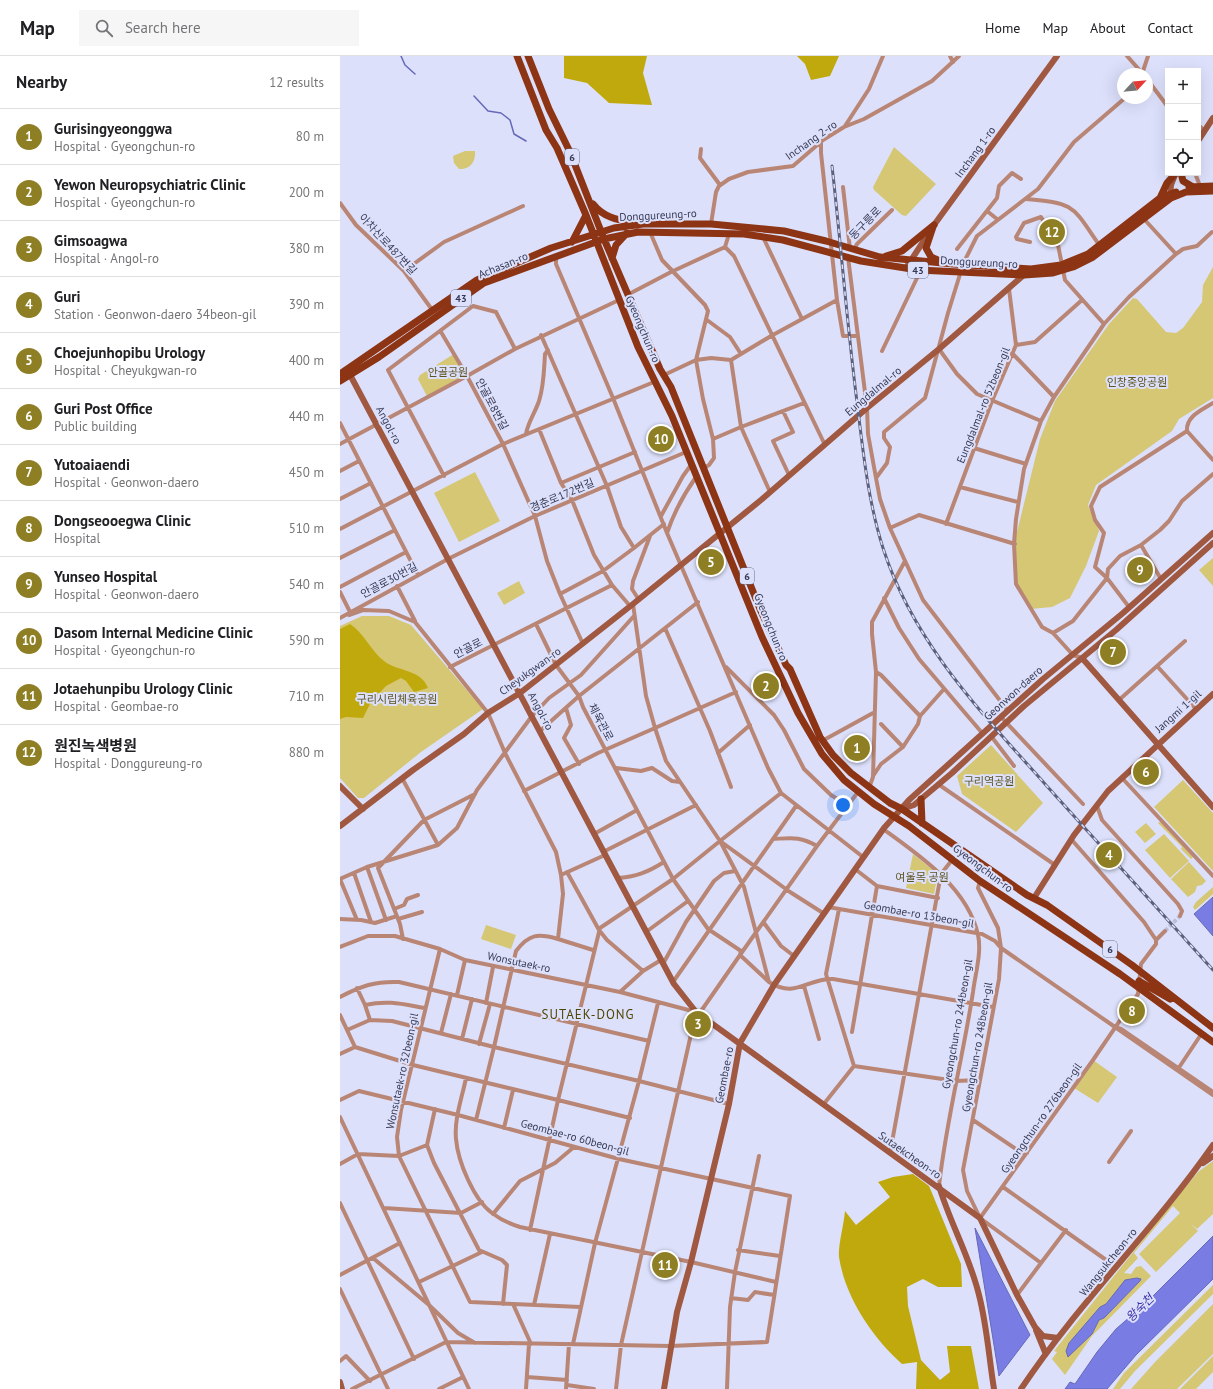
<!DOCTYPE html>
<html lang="en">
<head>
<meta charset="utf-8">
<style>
	body { margin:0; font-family:"PT Sans","Noto Sans KR",sans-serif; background:#f6f6f6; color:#202124 }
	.controls { position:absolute; right:12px; top:12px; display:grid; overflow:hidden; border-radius:0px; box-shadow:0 4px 16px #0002 }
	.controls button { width:36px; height:36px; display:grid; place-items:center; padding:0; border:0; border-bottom:1px solid #e0e0e0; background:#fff; color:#202124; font:20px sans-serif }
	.compass { position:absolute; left:777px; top:12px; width:36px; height:36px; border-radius:50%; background:#fff; box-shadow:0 4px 16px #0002; rotate:64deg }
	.you { position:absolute; left:503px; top:749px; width:14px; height:14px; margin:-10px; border:3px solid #fff; border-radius:50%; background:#1a73e8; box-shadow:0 0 0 6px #1a73e833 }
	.badge { display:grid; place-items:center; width:26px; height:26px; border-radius:50%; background:#8e7f25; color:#fff; font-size:13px; font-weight:700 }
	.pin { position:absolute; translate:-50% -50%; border:2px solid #fff; box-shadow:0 1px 4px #0006 }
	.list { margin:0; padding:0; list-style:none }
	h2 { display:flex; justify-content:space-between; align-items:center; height:52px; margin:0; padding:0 16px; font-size:17px }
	h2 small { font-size:13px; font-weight:400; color:#757577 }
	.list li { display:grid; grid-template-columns:26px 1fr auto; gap:12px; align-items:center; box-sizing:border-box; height:56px; padding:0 16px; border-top:1px solid #e0e0e0 }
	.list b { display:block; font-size:15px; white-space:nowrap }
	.list p { margin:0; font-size:13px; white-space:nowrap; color:#757577 }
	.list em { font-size:13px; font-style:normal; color:#757577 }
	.icon { flex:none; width:22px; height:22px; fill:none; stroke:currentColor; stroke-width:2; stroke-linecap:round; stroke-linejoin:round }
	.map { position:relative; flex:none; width:873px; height:1333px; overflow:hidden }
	header { display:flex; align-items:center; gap:24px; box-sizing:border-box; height:56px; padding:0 20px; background:#fff; border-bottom:1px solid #e0e0e0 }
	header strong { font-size:19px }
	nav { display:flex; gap:22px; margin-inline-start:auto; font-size:14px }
	.search { width:280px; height:36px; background:#f6f6f6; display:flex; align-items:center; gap:10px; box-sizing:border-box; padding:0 14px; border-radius:0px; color:#757577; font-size:15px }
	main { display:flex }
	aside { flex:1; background:#fff }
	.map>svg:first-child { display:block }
	.green { fill:#d6c774 }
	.forest { fill:#c0a90d }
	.water { fill:#797de3; stroke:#6569b8 }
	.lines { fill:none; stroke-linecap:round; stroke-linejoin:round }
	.stream { stroke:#6569b8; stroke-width:1.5 }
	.street-tunnel { stroke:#bbbfda; stroke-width:4; stroke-dasharray:4 2; stroke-linecap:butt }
	.street { stroke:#b98675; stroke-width:4 }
	.secondary { stroke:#a05840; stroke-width:6 }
	.primary { stroke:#8c3413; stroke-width:7 }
	.rail-casing { stroke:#5e617b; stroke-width:3 }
	.rail { stroke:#dce0fb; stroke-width:1.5; stroke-dasharray:4.5; stroke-linecap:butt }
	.labels { text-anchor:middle; stroke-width:4; stroke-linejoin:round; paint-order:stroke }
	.shield { fill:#dce0fb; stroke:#686c86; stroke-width:1 }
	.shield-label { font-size:10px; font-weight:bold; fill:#373a54 }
	.street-label { font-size:11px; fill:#373a54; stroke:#dce0fb }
	.park-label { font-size:11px; fill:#5e5521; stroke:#dce0fb }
	.water-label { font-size:12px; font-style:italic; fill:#3d32a7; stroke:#dce0fb }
	.quarter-label { font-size:13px; letter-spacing:1px; fill:#4f4401; stroke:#dce0fb }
</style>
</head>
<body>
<header>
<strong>Map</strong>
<div class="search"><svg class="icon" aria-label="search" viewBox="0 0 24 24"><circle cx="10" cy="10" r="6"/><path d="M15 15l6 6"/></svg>Search here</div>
<nav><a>Home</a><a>Map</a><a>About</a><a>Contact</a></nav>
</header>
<main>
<aside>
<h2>Nearby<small>12 results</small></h2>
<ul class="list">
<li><span class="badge">1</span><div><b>Gurisingyeonggwa</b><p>Hospital · Gyeongchun-ro</p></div><em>80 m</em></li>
<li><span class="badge">2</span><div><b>Yewon Neuropsychiatric Clinic</b><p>Hospital · Gyeongchun-ro</p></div><em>200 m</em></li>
<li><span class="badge">3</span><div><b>Gimsoagwa</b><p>Hospital · Angol-ro</p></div><em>380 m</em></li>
<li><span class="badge">4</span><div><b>Guri</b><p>Station · Geonwon-daero 34beon-gil</p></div><em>390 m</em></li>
<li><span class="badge">5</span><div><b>Choejunhopibu Urology</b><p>Hospital · Cheyukgwan-ro</p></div><em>400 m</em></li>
<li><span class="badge">6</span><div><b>Guri Post Office</b><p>Public building</p></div><em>440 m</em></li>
<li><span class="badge">7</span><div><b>Yutoaiaendi</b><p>Hospital · Geonwon-daero</p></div><em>450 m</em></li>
<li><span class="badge">8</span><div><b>Dongseooegwa Clinic</b><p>Hospital</p></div><em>510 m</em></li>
<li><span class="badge">9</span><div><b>Yunseo Hospital</b><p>Hospital · Geonwon-daero</p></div><em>540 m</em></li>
<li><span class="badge">10</span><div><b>Dasom Internal Medicine Clinic</b><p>Hospital · Gyeongchun-ro</p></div><em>590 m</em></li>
<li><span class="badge">11</span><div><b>Jotaehunpibu Urology Clinic</b><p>Hospital · Geombae-ro</p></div><em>710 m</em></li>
<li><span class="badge">12</span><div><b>원진녹색병원</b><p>Hospital · Donggureung-ro</p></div><em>880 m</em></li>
</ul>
</aside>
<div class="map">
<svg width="873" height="1333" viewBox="0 0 873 1333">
	<rect width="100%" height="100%" fill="#dce0fb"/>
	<path class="green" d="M554,91L596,128L566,160L562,159L534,134L533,131Z
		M125,95H135C136,106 130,114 119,113L114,107L113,100Z
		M873,211V342L839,363L832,375L756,429L748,449L759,475L746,510L730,542L712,551L691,553L676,528L674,488L700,383L715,345L769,268L793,242L797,243L826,276L836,277L843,272L862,246L863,229Z
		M114,298L127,320L88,342L78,323L80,319Z
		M135,416L160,465L119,486L94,437Z
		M873,502V530L859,514Z
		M179,525L185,537L164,549L157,537Z
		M22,560H49L71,569L143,653L81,696L24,742H18L0,722V570Z
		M651,689L703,747L676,776L622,738L617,720Z
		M843,724L873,757V815L814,751Z
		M821,765L853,801L851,803L841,793L842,791L818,767Z
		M806,767L816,778L805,787L795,776Z
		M824,778L849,805L830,822L805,794Z
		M573,798L598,818L594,838L566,832Z
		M849,806L866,825L862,829L857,830L855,836L848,841L831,823Z
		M873,831V838L855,854L853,851L856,846Z
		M146,869L176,879L171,893L141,883Z
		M753,1004L777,1021L758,1047L734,1032Z
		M873,1105V1158L857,1173L851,1168L858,1175L816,1216L799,1198L840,1157L833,1150L794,1197L798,1202L784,1217L791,1218L796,1211L801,1210L811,1220L752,1280L725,1319L712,1303L717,1296L714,1295L838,1140L858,1116Z
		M873,1229V1238L795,1315L780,1333H773L784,1317Z
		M873,1248V1298L837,1333H791L815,1306Z
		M873,1300V1316L856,1333H840Z"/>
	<path class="forest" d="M224,0H307L303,17L312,49L269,47L247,27L224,22Z
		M457,0H499L490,20L471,24L465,8Z
		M10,568C24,577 31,595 44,605C58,616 81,613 88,632L74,636L66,625L61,622L46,630L31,646L23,662L6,661L0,663V573Z
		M573,1118L589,1130L592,1137L621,1208L622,1231H598L583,1223L567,1231L568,1250L581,1304L600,1324L610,1316L607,1290H631L639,1333H576L577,1306L562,1308C532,1281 505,1241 499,1201C498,1189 504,1168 505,1155L516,1169L550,1141L538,1126L553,1121Z"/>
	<path class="water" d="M873,841V880L854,858Z
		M635,1172L690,1279L659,1320Z
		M873,1180V1223L796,1299L767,1333H725L730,1326L735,1328L757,1296L776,1273L807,1246Z
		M797,1222L801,1223L800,1225L764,1262L759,1264L752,1278L728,1301L726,1295L729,1287L760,1251L766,1248L785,1224Z"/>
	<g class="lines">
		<path class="stream" d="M61,0L65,9L75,18
			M134,40L148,55L161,57L170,64L174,78L186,85"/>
		<path class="street-tunnel" d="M825,875L840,860"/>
		<path class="street" d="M610,0L613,6
			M787,0L803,18
			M802,18L808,0
			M807,23L828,51
			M859,31V69L864,75
			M505,70L529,33L543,0
			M361,93L360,102L380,129
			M855,117L860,130
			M503,131L510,193
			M686,143C736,147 732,150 760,190
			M0,147L16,169L64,215L93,255
			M647,155L657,163
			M371,168L376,136L379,130L389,123L408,116L453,110L483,84L504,71L524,63L592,25L619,0
			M310,176L322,204L365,249L368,255L356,304L363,343L373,383L374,402L369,409L364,412
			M423,181L462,263
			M690,186L677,183L676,181L684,167L701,161L718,189L725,224L764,268L714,341L701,365L684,413L676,463L674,488L676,528L702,571L713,577L733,599L742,602
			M385,191L394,200L485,389
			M617,193L657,142L659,130L672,117L681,123
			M514,194L517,188L552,154
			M836,198L843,193L857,190L872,176
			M216,200V208L273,342L327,477L428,712L441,737L523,801
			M508,201L527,352L528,378L536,422
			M623,208L637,180L698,133L734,86L785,42
			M64,215L104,186L183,150
			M621,215L608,257L585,342L544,376V382L550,391L547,407L536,422L540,443L550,472L583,544L668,655
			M289,238L331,216L385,191L389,178
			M497,244L503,280H517
			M367,264L390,281L401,298
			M764,268L789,241L836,198L804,163
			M101,276L127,320L175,293L156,256L133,250L48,314L104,420
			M201,279L267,430L281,471L294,492L324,468
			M676,289L695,286L742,244
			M175,293L279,244
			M599,293L617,318L637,338L701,365
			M542,295L578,220V214
			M672,297L714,341
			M391,304L401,371L464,347
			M324,319L356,304L371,302L391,304L431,280L497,244L481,97V87
			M873,347C862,354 846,360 847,375L873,404
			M443,355L453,376L433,385L449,419
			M0,367L78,519
			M199,373L221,427L232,444L254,499L272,529L290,550
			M186,378C188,366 195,357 199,345C204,330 204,313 205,298L208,294
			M373,383L401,371L430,436
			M0,388L127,320L163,388L314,326
			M634,392L686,408
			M0,415L19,405
			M221,427L295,396
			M620,431L678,446
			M0,443L31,427
			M321,460L343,420L351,409
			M606,468L652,345L676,289L669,233
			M550,472L579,459L675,488
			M0,473L163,388L195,460L207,505L220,538
			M327,477C334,456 344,438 356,421
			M801,489L821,523
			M0,502L55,474
			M57,530L75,565
			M0,531L66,496
			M0,536L10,556
			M544,542L559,572L579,603L643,678
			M299,544L292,533L293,525L310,480
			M789,551L767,522L755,511L764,477L755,464L751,450L760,431L847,375
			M9,559L23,554L49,555L75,566L148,657L165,697L216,796L221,819
			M0,562L108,503L195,460L346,396
			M196,568L216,609L239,640L243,651L333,823L368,873L401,895L400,899L359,958
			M325,572L370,675L391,731
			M713,577L733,565L767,522L768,513L780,500L801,489L820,474L829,465L842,445L873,418
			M243,588L220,538L263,515L294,492
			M817,610L856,653
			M110,611L272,529
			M386,611L434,659L444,674L464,713L491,739L507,749
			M536,616L541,619L580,660
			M396,636L315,672L326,705L380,785L404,831L429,926C456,943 467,922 493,923L653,951
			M779,644L845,585
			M226,652L231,669L224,682L239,708
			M661,661L743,748
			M541,668L563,691
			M200,675L239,640L358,546
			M651,680L674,710
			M482,685L533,657
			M378,697L410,669
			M276,712L301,715L312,712L332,725L340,726
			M533,720L541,708L563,691L578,668L580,660L604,633
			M62,722L98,789
			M782,722L873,820
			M598,728L715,809
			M529,732L533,721L536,616L532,578V566L565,505
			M184,735L258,697L315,672L306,640L293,548
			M441,737L380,785L450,836L483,857
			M757,750L762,764L838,848L842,855L840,860
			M543,773C579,799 628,832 638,879C642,896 635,919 633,936C623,1001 606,1065 599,1130
			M254,778L297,754
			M433,783C452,782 460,780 477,790
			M731,783L804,866L816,884
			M263,796L356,749
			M27,811L46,864
			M515,813L537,830L598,842
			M227,816L259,874L267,884L303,915
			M14,817L31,866
			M277,822C296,821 308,816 324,806
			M0,823L27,811L98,789L117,772L137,734L192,660L209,642L241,619L294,560
			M0,823L17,864
			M640,825L638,832L658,872L661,892L659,923L648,982L623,1114L627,1135L640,1162L701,1207L726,1174
			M488,851L642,878L655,885L661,892L775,971
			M54,853L64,849L67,843L78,839
			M499,853L486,918L514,1010
			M0,863L21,864L35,867L57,860
			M58,863L82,856
			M424,867L441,890L454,900
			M306,876L348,845
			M63,883L60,868L38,812L84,764L135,738
			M218,883L253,894
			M0,891L28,880H55L100,893L125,904L280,936L356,956L281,1289L276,1333
			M100,893L61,1054L57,1081L59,1100L130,1246L240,1251
			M323,908L346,866L374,825L384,817L395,815
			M428,925L400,899L477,790L518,736
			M333,926L456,750
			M464,930L479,983
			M17,932L25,949
			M280,936L303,915L321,904
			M117,939L125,904
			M0,941C21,930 35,925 59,926L309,985
			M146,947L153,911
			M318,947L299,1025L389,1048
			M0,959L15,991
			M30,964L25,949C48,944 62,948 85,952
			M7,974L30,964L52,965L154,991L176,895C189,878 198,877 218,883L223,838L221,819L265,799
			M512,976L537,830
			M101,977L111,938
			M122,983L132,943
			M139,988L150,948
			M0,998L15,991L73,1009L218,1044L260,872L333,823L380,785
			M838,1013L862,977
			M126,1022C122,1042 114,1063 116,1083C118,1106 134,1144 152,1157C161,1164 170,1168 180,1171L351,1206L436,1226
			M873,1036L781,973L775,971L873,1039
			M0,1044L19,1035L118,1059L279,1103L450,1140L427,1286L330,1290L106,1286L12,1333
			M483,1049L514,1010L616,1025L639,1024
			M95,1053L87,1089L94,1107L139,1194L162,1204L167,1209L163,1248
			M0,1061L129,1333
			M136,1064L154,991L299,1025L255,1187L233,1288
			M633,1064L682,1097H687
			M164,1072L173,1034
			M550,1097L601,818L612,804
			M769,1106L791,1075
			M0,1108L18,1098L59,1100L87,1089
			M663,1131L769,1206
			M0,1147L74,1303
			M44,1152L121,1157L142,1146
			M153,1158L180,1125L215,1107L234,1091
			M640,1162L753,1004L798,938L801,908L816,888V884L825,875
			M190,1174L218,1044L290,1062
			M398,1194L440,1200
			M33,1202L89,1249L118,1277L135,1287
			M0,1219L60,1187
			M79,1226L142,1196
			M0,1233L48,1333
			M677,1239L701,1207
			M391,1242L408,1244L415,1236L434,1239
			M173,1248L191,1288
			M194,1249L210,1178
			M0,1305L6,1300L30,1325
			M187,1321L227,1324
			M227,1329L254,1333
			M99,1333L123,1321
			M186,1333L189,1288
			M226,1333L229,1288
			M387,1333L390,1251L395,1216L419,1100"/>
		<path class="secondary" d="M858,85L873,62
			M830,141L831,129L835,119
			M566,212L594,169L717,0
			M8,315L334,928L356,956L640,1162L677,1239L695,1271L703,1280L718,1282
			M742,602L873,751
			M0,730L23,753
			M562,753L574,749L612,717L684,650L776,574L873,487
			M0,770L73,714L124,678L148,657L180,637L293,548L421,444L527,352L599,293L685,218
			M694,842L734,779L768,735L873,638
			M863,1107L873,1100
			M599,1130C610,1167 630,1201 639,1239C647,1270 649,1302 654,1333
			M696,1274L705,1296
			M0,1326L2,1333
			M324,1333L337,1256L351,1206L389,1048L400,987L434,929L544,772L569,744L703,623L783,557L873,477
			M681,1333C738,1247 814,1174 873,1089"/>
		<path class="primary" d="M177,0L206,74L217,92L246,159L298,291L332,360L422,581L458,657L482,698L504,724L534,748L569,770L640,825L780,918L873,986
			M188,0L209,53L230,96L264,183L320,313L331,331L420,553L446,609L450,613L480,681L493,699L511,717L550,747L562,753L687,839L707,849L792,909L873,972
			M841,117L843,125L853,131
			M849,131L873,130
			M820,142L827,127L835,118
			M253,148C264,162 278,164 295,167
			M593,171L586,192L591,201L600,205
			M232,186L246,159
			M546,200L562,195L594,169
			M272,202L276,189L287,177
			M0,318L137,224L211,192L274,172L303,168H371L444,175L486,185L540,201L613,208L691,213L721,209L748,198L820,142L836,136
			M0,325L39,301L144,227L264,183L298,176L404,178L443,184L521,205L578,214L684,219L713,217L733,211L753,201L831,142L846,136L873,135
			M581,743L582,767
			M799,925L830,943"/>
		<g class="rail-casing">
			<path id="rail" d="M492,110C501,189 507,268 517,346C523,395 528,445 543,492C573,586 641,656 705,728C761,790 817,852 873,914"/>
		</g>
		<use href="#rail" class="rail"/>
	</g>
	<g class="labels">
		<g class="shield">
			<rect x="225" y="93" width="14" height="16" rx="3"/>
			<rect x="568" y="206" width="20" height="16" rx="3"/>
			<rect x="111" y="234" width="20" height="16" rx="3"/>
			<rect x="400" y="512" width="14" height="16" rx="3"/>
			<rect x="763" y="885" width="14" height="16" rx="3"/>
		</g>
		<g class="shield-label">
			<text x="232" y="105">6</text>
			<text x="578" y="218">43</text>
			<text x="121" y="246">43</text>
			<text x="407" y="524">6</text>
			<text x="770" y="897">6</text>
		</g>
		<g class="street-label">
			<text transform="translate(471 84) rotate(-35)" y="4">Inchang 2-ro</text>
			<text transform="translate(635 96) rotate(-54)" y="4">Inchang 1-ro</text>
			<text transform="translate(318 159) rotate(-3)" y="4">Donggureung-ro</text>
			<text transform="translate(525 167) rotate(-46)" y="4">동구릉로</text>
			<text transform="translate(48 188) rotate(47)" y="4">아차산로487번길</text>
			<text transform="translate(639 206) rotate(3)" y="4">Donggureung-ro</text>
			<text transform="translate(163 209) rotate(-22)" y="4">Achasan-ro</text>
			<text transform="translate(303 273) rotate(67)" y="4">Gyeongchun-ro</text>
			<text transform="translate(533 335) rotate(-40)" y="4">Eungdalmal-ro</text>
			<text transform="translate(152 348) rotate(62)" y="4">안골로8번길</text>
			<text transform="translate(643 349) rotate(-68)" y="4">Eungdalmal-ro 52beon-gil</text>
			<text transform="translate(49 369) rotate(62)" y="4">Angol-ro</text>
			<text transform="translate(222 439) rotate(-23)" y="4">경춘로172번길</text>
			<text transform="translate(49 524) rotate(-28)" y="4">안골로30번길</text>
			<text transform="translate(431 571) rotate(68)" y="4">Gyeongchun-ro</text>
			<text transform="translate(128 592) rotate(-27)" y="4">안골로</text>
			<text transform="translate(190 615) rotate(-36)" y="4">Cheyukgwan-ro</text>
			<text transform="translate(673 637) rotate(-42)" y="4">Geonwon-daero</text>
			<text transform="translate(201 655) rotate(62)" y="4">Angol-ro</text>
			<text transform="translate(838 655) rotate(-42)" y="4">Jangmi 1-gil</text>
			<text transform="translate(261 666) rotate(62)" y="4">체육관로</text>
			<text transform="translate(643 812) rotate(37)" y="4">Gyeongchun-ro</text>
			<text transform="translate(579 858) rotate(10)" y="4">Geombae-ro 13beon-gil</text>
			<text transform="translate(179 906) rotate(12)" y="4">Wonsutaek-ro</text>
			<text transform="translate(617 968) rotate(-80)" y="4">Gyeongchun-ro 244beon-gil</text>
			<text transform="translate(637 991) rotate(-80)" y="4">Gyeongchun-ro 248beon-gil</text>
			<text transform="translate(62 1015) rotate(-78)" y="4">Wonsutaek-ro 32beon-gil</text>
			<text transform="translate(384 1019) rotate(-79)" y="4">Geombae-ro</text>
			<text transform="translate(701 1062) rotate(-55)" y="4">Gyeongchun-ro 276beon-gil</text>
			<text transform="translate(235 1081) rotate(15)" y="4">Geombae-ro 60beon-gil</text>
			<text transform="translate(570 1099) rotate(35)" y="4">Sutaekcheon-ro</text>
			<text transform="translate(768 1206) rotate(-51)" y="4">Wangsukcheon-ro</text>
		</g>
		<g class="park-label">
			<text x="108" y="320">안골공원</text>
			<text x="797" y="330">인창중앙공원</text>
			<text x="57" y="647">구리시립체육공원</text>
			<text x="649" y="729">구리역공원</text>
			<text x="582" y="825">여울목 공원</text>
		</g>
		<g class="water-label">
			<text transform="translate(800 1252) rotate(-45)" y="4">왕숙천</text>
		</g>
		<g class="quarter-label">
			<text x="248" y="963">SUTAEK-DONG</text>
		</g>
	</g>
</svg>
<div class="controls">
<button>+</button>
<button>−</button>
<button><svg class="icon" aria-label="locate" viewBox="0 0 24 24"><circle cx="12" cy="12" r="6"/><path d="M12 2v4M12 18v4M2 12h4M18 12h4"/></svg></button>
</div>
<svg class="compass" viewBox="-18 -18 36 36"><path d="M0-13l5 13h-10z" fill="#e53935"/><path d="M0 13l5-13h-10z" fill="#757577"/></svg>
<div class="you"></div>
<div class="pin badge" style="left:517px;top:692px">1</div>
<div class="pin badge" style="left:426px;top:630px">2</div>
<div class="pin badge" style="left:358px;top:968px">3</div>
<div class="pin badge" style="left:769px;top:799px">4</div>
<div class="pin badge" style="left:371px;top:506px">5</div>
<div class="pin badge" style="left:806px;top:716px">6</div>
<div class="pin badge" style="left:773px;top:596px">7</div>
<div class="pin badge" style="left:792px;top:955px">8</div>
<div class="pin badge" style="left:800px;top:514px">9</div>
<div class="pin badge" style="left:321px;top:383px">10</div>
<div class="pin badge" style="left:325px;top:1209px">11</div>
<div class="pin badge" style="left:712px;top:176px">12</div>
</div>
</main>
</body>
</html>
